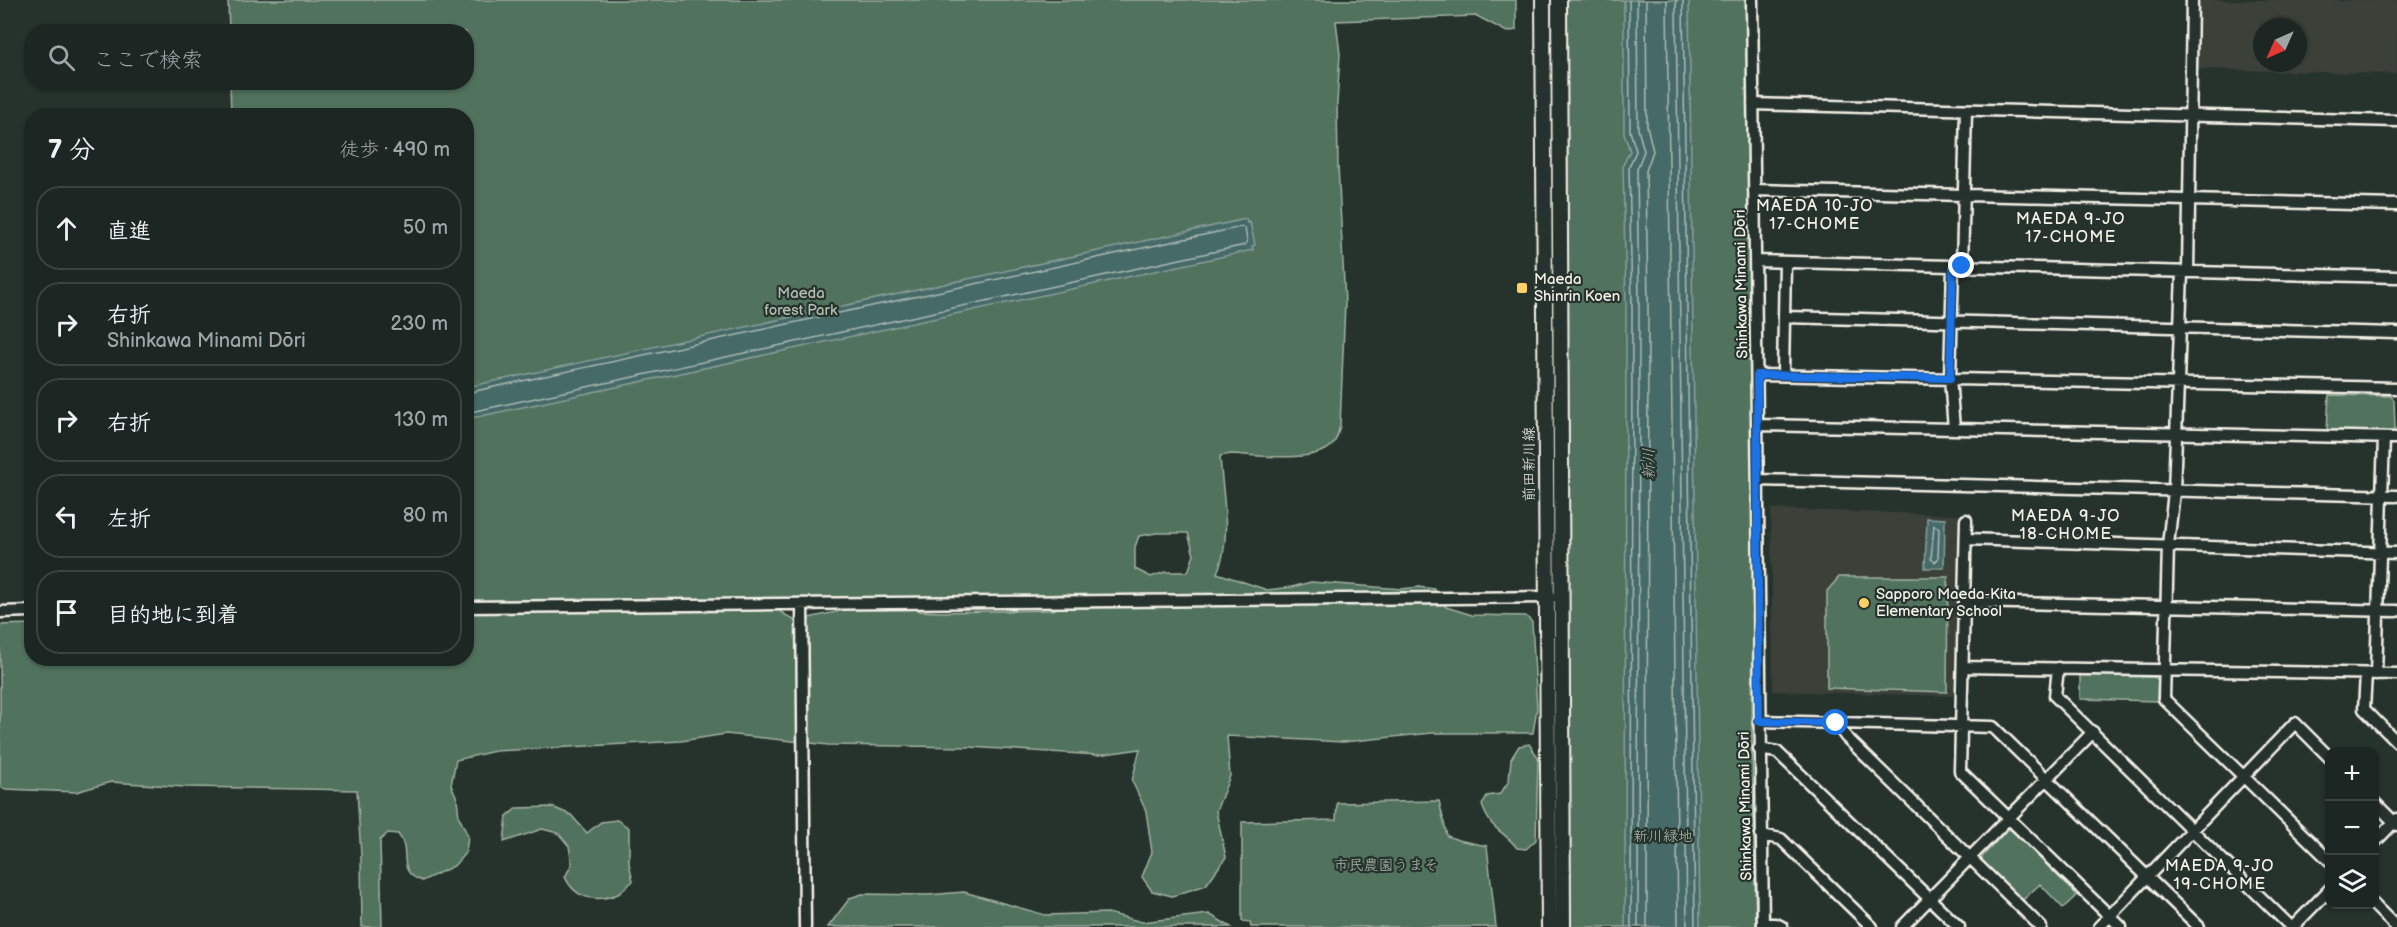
<!DOCTYPE html>
<html lang="ja">
<head>
<meta charset="utf-8">
<style>
	body { margin:0; font-family:"Balsamiq Sans","Klee One",sans-serif; background:#29322f; color:#f1f3f6 }
	.controls { position:absolute; right:18px; bottom:18px; display:grid; overflow:hidden; border-radius:12px; box-shadow:0 2px 4px #0004 }
	.controls button { width:54px; height:54px; display:grid; place-items:center; padding:0; border:0; border-bottom:2px solid #3a4340; background:#1c2622; color:#f1f3f6; font:30px sans-serif }
	.compass { position:absolute; left:2253px; top:18px; width:54px; height:54px; border-radius:50%; background:#1c2622; box-shadow:0 2px 4px #0004; rotate:225deg }
	.stop { position:absolute; width:18px; height:18px; margin:-14px; border:4px solid #1a73e8; border-radius:50%; background:#fff }
	.stop.end { background:#1a73e8; border-color:#fff; box-shadow:0 2px 6px #0008 }
	.list { margin:0; padding:0; list-style:none }
	h2 { display:flex; justify-content:space-between; align-items:center; height:78px; margin:0; padding:0 24px; font-size:26px }
	h2 small { font-size:20px; font-weight:400; color:#a0a5a5 }
	.list li { display:grid; grid-template-columns:39px 1fr auto; gap:18px; align-items:center; box-sizing:border-box; height:84px; margin:0 12px 12px; padding:0 12px; border:2px solid #3a4340; border-radius:24px }
	.list b { display:block; font-size:22px; white-space:nowrap }
	.list p { margin:0; font-size:20px; white-space:nowrap; color:#a0a5a5 }
	.list em { font-size:20px; font-style:normal; color:#a0a5a5 }
	.icon { flex:none; width:33px; height:33px; fill:none; stroke:currentColor; stroke-width:2; stroke-linecap:round; stroke-linejoin:round }
	.map { position:relative; flex:none; width:2397px; height:927px; overflow:hidden }
	.search { position:absolute; background:#1c2622; box-shadow:0 2px 4px #0004; left:24px; top:24px; width:450px; height:66px; display:flex; align-items:center; gap:15px; box-sizing:border-box; padding:0 21px; border-radius:24px; color:#a0a5a5; font-size:22px }
	.panel { position:absolute; background:#1c2622; box-shadow:0 2px 4px #0004; left:24px; top:108px; width:450px; height:558px; border-radius:24px }
	.map>svg:first-child { display:block }
	.built { fill:#3a4038; fill-rule:evenodd }
	.green { fill:#51725d; stroke:#a2b2a2; stroke-width:1.5; fill-rule:evenodd }
	.water { fill:#456a68; stroke:#8ba09b; stroke-width:1.5 }
	.lines { fill:none; stroke-linecap:round; stroke-linejoin:round }
	.shore { stroke:#aebbb5; stroke-width:1.5 }
	.minor-casing { stroke:#f4f1e8; stroke-width:15 }
	.major-casing { stroke:#f4f1e8; stroke-width:18 }
	.minor { stroke:#26332d; stroke-width:10 }
	.major { stroke:#26332d; stroke-width:14 }
	.route { stroke:#1a73e8; stroke-width:8 }
	.poi-dot { fill:#ffd166; stroke:#26332d; stroke-width:2 }
	.labels { text-anchor:middle; stroke-width:4.5; stroke-linejoin:round; paint-order:stroke }
	.poi-label { font-size:15px; fill:#f4f1e8; stroke:#26332d; text-anchor:start }
	.street-label { font-size:15px; fill:#f4f1e8; stroke:#26332d }
	.park-label { font-size:15px; fill:#b3beb0; stroke:#26332d }
	.neighbourhood-label { font-size:16px; letter-spacing:1.5px; fill:#f4f1e8; stroke:#26332d }
	.water-label { font-size:16px; font-style:italic; fill:#aebbb5; stroke:#26332d }
</style>
</head>
<body>
<div class="map">
<svg width="2397" height="927" viewBox="0 0 2397 927">
	<rect width="100%" height="100%" fill="#26332d"/>
	<filter id="ink" filterUnits="userSpaceOnUse"><feTurbulence type="fractalNoise" baseFrequency=".0167" numOctaves="2"/><feDisplacementMap in="SourceGraphic" scale="12" xChannelSelector="R" yChannelSelector="G"/><feConvolveMatrix kernelMatrix="1 2 1 2 8 2 1 2 1" color-interpolation-filters="sRGB"/></filter>
	<g filter="url(#ink)">
		<path class="built" d="M2197,0H2397V74L2198,69ZM2262,27H2298V63H2262Z
			M1771,509L1958,515L1954,696L1773,691Z"/>
		<path class="green" d="M228,0H1516V30L1507,32L1477,16L1336,21L1340,54L1337,103L1338,165L1345,303L1340,426C1338,432 1337,440 1333,444C1317,464 1254,455 1231,454L1220,456C1222,493 1233,539 1217,573L1267,590L1292,587L1311,582L1402,589L1419,587L1434,589L1446,607L1472,615L1526,616L1532,622L1537,708L1533,733H1432L1343,742L1227,736L1230,776L1216,811L1226,857L1206,885L1172,896L1152,891L1142,877L1152,852L1146,811L1132,781L1140,749L1098,755L970,747L829,745L726,734L681,741L495,751L456,760L451,785L457,798L459,817L468,836L466,852L454,866L422,881C394,871 413,852 398,834L388,833L380,840L382,927H362L361,856L357,790L185,787L111,782L76,792L5,789L0,787V625L31,624L32,658H466V116L231,115L230,83L466,82V32L229,31ZM1156,533H1188L1194,555L1188,572H1165L1151,577L1135,569V547L1139,536ZM1068,594L1077,598L1053,610L940,612L919,611L932,599ZM839,602L845,610L795,621L778,610L762,609Z
			M1567,0H1746L1753,561L1752,741L1756,927H1570Z
			M2329,395L2391,396L2394,400L2395,429L2391,432L2327,430Z
			M1839,577H1948L1947,692L1827,688V591Z
			M2080,674L2155,677L2158,680L2157,701L2080,699Z
			M1529,744L1538,757L1536,840L1526,849L1517,848C1502,829 1491,831 1482,805L1487,796L1500,794L1509,781L1511,759L1519,746Z
			M1439,801L1447,836L1458,840L1487,846L1496,927H1251L1250,922L1242,921V822L1336,820L1337,803Z
			M552,807L571,815L587,833L601,822L617,820L629,828V863L633,881C628,885 623,891 618,894C596,903 575,899 565,877L572,864L569,846L558,833L542,829L504,842L507,816L517,808Z
			M2007,830H2011L2077,895L2063,908L2040,884L2022,901L1982,860V857Z
			M964,892L1045,915L1108,913L1142,922L1209,914L1231,927H828L850,898L862,894L927,895Z"/>
		<path class="water" d="M1624,0H1689L1700,927H1625L1626,307L1623,165L1630,151L1624,133Z
			M1246,219L1247,223L1250,222L1255,245L1252,246L1253,250L467,419V387Z
			M1927,518L1945,519L1944,568H1925Z"/>
		<g class="lines">
			<path class="shore" d="M1629,0L1630,131L1636,151L1629,167L1632,307L1631,927
				M1637,0L1638,129L1644,151L1637,169L1639,307L1638,927
				M1646,0L1647,126L1653,151L1646,171L1648,307L1647,927
				M1667,0L1678,927
				M1676,0L1687,927
				M1683,0L1695,927
				M466,393L1241,227L1245,228L1247,241L1245,245L466,413
				M1934,525L1939,528L1938,559L1935,562L1931,559Z"/>
			<g class="minor-casing">
				<path id="minor" d="M1752,0L1763,927
					M1753,104L2397,121
					M1754,190L2397,205
					M1755,261L2397,277
					M1953,266L1950,378L1954,429
					M1962,266L1966,110
					M2182,272L2174,492L2168,545L2164,699L2330,861
					M2188,272L2192,0
					M1784,317L2397,333
					M1757,375L2397,388
					M1783,375L1785,262
					M1757,425L2397,438
					M1758,480L2397,496
					M1966,520L1960,771L2121,927
					M1966,539L2397,553
					M1965,602L2397,611
					M802,604L805,927
					M466,607L1552,597
					M0,612L32,611
					M1963,667L2397,674
					M2058,668L2055,696L2291,927
					M2366,674L2364,709L2397,742
					M2376,674L2384,438
					M1759,721L1993,727L2199,927
					M1836,723L1846,737L2041,927
					M1759,749L1777,752L1959,927
					M2374,802L2397,825
					M1761,835L1781,839L1872,927
					M2374,843L2397,819
					M2373,904L2396,927
					M1763,924H1776L1782,927
					M1902,927L2093,732
					M2099,927L2295,723L2330,758
					M2293,927L2330,889"/>
			</g>
			<g class="major-casing">
				<path id="major" d="M1543,0L1549,927
					M1559,0L1563,927"/>
			</g>
			<use href="#minor" class="minor"/>
			<use href="#major" class="major"/>
		</g>
	</g>
	<g class="lines" filter="url(#ink)">
		<path class="route" d="M1836,723L1759,721L1757,375L1950,378L1953,266H1962"/>
	</g>
	<g class="poi-dot">
		<rect x="1516" y="282" width="12" height="12" rx="3"/>
		<circle cx="1864" cy="603" r="6"/>
	</g>
	<g class="labels">
		<g class="poi-label">
			<text x="1534" y="284">Maeda<tspan x="1534" dy="17">Shinrin Koen</tspan></text>
			<text x="1876" y="599">Sapporo Maeda-Kita<tspan x="1876" dy="17">Elementary School</tspan></text>
		</g>
		<g class="street-label">
			<text transform="translate(1741 284) rotate(-91)" y="5">Shinkawa Minami Dōri</text>
			<text transform="translate(1529 464) rotate(-90)" y="5">前田新川線</text>
			<text transform="translate(1745 806) rotate(-91)" y="5">Shinkawa Minami Dōri</text>
		</g>
		<g class="park-label">
			<text x="801" y="298">Maeda<tspan x="801" dy="17">forest Park</tspan></text>
			<text x="1663" y="841">新川緑地</text>
			<text x="1386" y="870">市民農園うまそ</text>
		</g>
		<g class="neighbourhood-label">
			<text x="1815" y="211">MAEDA 10-JO<tspan x="1815" dy="18">17-CHOME</tspan></text>
			<text x="2071" y="224">MAEDA 9-JO<tspan x="2071" dy="18">17-CHOME</tspan></text>
			<text x="2066" y="521">MAEDA 9-JO<tspan x="2066" dy="18">18-CHOME</tspan></text>
			<text x="2220" y="871">MAEDA 9-JO<tspan x="2220" dy="18">19-CHOME</tspan></text>
		</g>
		<g class="water-label">
			<text transform="translate(1648 464) rotate(-90)" y="6">新川</text>
		</g>
	</g>
</svg>
<div class="controls">
<button>+</button>
<button>−</button>
<button><svg class="icon" aria-label="layers" viewBox="0 0 24 24"><path d="M12 4l9 5-9 5-9-5zM3 14l9 5 9-5"/></svg></button>
</div>
<svg class="compass" viewBox="-18 -18 36 36"><path d="M0-13l5 13h-10z" fill="#e53935"/><path d="M0 13l5-13h-10z" fill="#a0a5a5"/></svg>
<div class="stop" style="left:1836px;top:723px"></div>
<div class="stop end" style="left:1962px;top:266px"></div>
<div class="search"><svg class="icon" aria-label="search" viewBox="0 0 24 24"><circle cx="10" cy="10" r="6"/><path d="M15 15l6 6"/></svg>ここで検索</div>
<section class="panel">
<h2>7 分<small>徒歩 · 490 m</small></h2>
<ul class="list">
<li><svg class="icon" aria-label="ahead" viewBox="0 0 24 24"><path d="M12 20V5M6 11l6-6 6 6"/></svg><div><b>直進</b></div><em>50 m</em></li>
<li><svg class="icon" aria-label="right" viewBox="0 0 24 24"><path d="M7 20v-9h11M14 6l5 5-5 5"/></svg><div><b>右折</b><p>Shinkawa Minami Dōri</p></div><em>230 m</em></li>
<li><svg class="icon" aria-label="right" viewBox="0 0 24 24"><path d="M7 20v-9h11M14 6l5 5-5 5"/></svg><div><b>右折</b></div><em>130 m</em></li>
<li><svg class="icon" aria-label="left" viewBox="0 0 24 24"><path d="M17 20v-9H6M10 6l-5 5 5 5"/></svg><div><b>左折</b></div><em>80 m</em></li>
<li><svg class="icon" aria-label="arrive" viewBox="0 0 24 24"><path d="M6 21V4h12l-3 4 3 4H6"/></svg><div><b>目的地に到着</b></div></li>
</ul>
</section>
</div>
</body>
</html>
